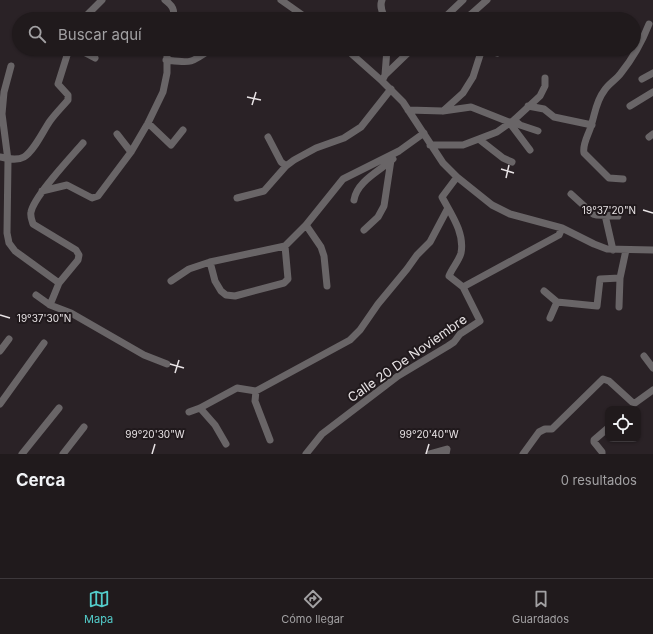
<!DOCTYPE html>
<html lang="es">
<head>
<meta charset="utf-8">
<style>
	body { margin:0; font-family:Inter,sans-serif; background:#2d2729; color:#f1f3f6 }
	.controls { position:absolute; right:12px; bottom:12px; display:grid; overflow:hidden; border-radius:8px; box-shadow:0 1px 3px #0004 }
	.controls button { width:36px; height:36px; display:grid; place-items:center; padding:0; border:0; border-bottom:1px solid #3d383b; background:#201a1c; color:#f1f3f6; font:20px sans-serif }
	.list { margin:0; padding:0; list-style:none }
	h2 { display:flex; justify-content:space-between; align-items:center; height:52px; margin:0; padding:0 16px; font-size:17px }
	h2 small { font-size:13px; font-weight:400; color:#a2a1a3 }
	.icon { flex:none; width:22px; height:22px; fill:none; stroke:currentColor; stroke-width:2; stroke-linecap:round; stroke-linejoin:round }
	.map { position:relative; flex:none; width:653px; height:454px; overflow:hidden }
	.search { position:absolute; background:#201a1c; box-shadow:0 1px 3px #0004; left:12px; right:12px; top:12px; height:44px; display:flex; align-items:center; gap:10px; box-sizing:border-box; padding:0 14px; border-radius:22px; color:#a2a1a3; font-size:15px }
	.sheet { height:124px; background:#201a1c }
	nav { display:flex; justify-content:space-around; align-items:center; box-sizing:border-box; height:56px; border-top:1px solid #3d383b; background:#201a1c; font-size:11px; color:#a2a1a3 }
	nav a { display:grid; justify-items:center; gap:2px }
	nav .on { color:#53cdcb }
	.map>svg:first-child { display:block }
	.lines { fill:none; stroke-linecap:round; stroke-linejoin:round }
	.minor { stroke:#696567; stroke-width:7 }
	.ticks { fill:none; stroke:#e8e3e5; stroke-width:1.5 }
	.labels { text-anchor:middle; stroke-width:4; stroke-linejoin:round; paint-order:stroke }
	.street-label { font-size:13px; fill:#e8e3e5; stroke:#20191c }
	.ticks-label { font-size:10px; text-anchor:middle; fill:#e8e3e5; stroke:#20191c; stroke-width:4; stroke-linejoin:round; paint-order:stroke }
</style>
</head>
<body>
<div class="map">
<svg width="653" height="454" viewBox="0 0 653 454">
	<rect width="100%" height="100%" fill="#2a2226"/>
	<g class="lines">
		<path class="minor" d="M165,0C173,6 175,10 173,19
			M281,0L308,19
			M382,0C379,7 383,13 385,19
			M470,15L480,19
			M83,19L102,0
			M443,19L463,0
			M462,19L470,15L487,0
			M78,49L95,58
			M346,49L382,81L403,102L443,163L457,177L492,205L510,214L562,228L594,244L607,249L653,250
			M488,49L497,53
			M554,49L564,52V49
			M166,60C191,63 190,64 211,49
			M11,66L4,92L2,114L8,160L7,233L9,243L15,251L59,283
			M385,75L387,49
			M642,79L653,73
			M382,81L385,75L412,49
			M528,106L544,109L554,117L592,125
			M630,106L653,92
			M408,110L443,111L471,107L509,122L530,150
			M443,111L463,93L473,77L482,49
			M514,120L520,125L538,131
			M148,123L171,145L183,130
			M117,134L131,152
			M268,137L281,162L286,166
			M649,137L653,134
			M480,140L503,158L512,162
			M430,145H463L497,132L514,120L540,96L545,86V78
			M0,157C8,159 17,161 24,157C34,151 43,131 50,121C55,114 62,107 68,100V95L58,84L69,49
			M623,179L609,178L584,153C582,144 589,134 591,126C595,114 596,101 604,91C608,84 616,80 621,73C633,58 642,42 649,24
			M42,191L67,185L92,198L98,196L131,152L148,123L163,92L167,73V49
			M571,194L593,214L597,215L618,216
			M237,198L264,191L286,166L294,160L316,148L344,138L361,127L391,89
			M354,200C357,181 380,171 393,159
			M605,215L613,250
			M306,225L321,247L324,256L327,286
			M364,230L378,217L384,206L391,160
			M210,262L215,281L221,291L226,295L235,296L284,283L288,279L285,246
			M171,281L189,269L210,262L285,246L306,225L343,179L399,151L424,133
			M463,287L559,235L562,228
			M544,291L557,302
			M36,295L50,305L71,313L144,355L167,364
			M50,305L59,283L78,260L79,255L76,250L33,224C32,220 30,216 31,212C34,196 71,157 83,143
			M619,307L620,278L626,250
			M550,318L557,302L597,306L600,279L620,278
			M0,351L9,339
			M644,356L653,368
			M256,391L255,401L270,440
			M0,404L44,343
			M200,408L215,425L226,444
			M189,412L200,408L237,388L256,391L350,340L360,330L378,304L407,269L417,255L430,242L448,208
			M22,454L59,408
			M63,454L84,427
			M306,454L322,434L398,376L448,346L454,342L460,334L480,321L463,287L449,276C452,268 459,261 461,253C465,233 451,214 442,197L457,177
			M429,454L447,449L446,454
			M523,454L539,432L545,429H552L603,379L609,381L632,402L635,403L653,390
			M602,454V452L594,442V440L608,428"/>
	</g>
	<path class="ticks" d="M247,97L261,100M252,105L256,92M501,169L514,173M506,178L509,165M643,210L653,213M0,315L10,318M170,364L184,368M175,373L179,360M152,454L155,444M426,454L429,444"/>
	<g class="labels">
		<g class="street-label">
			<text transform="translate(407 358) rotate(-35)" y="5">Calle 20 De Noviembre</text>
		</g>
	</g>
	<g class="ticks-label">
		<text x="609" y="214">19°37'20"N</text>
		<text x="44" y="322">19°37'30"N</text>
		<text x="155" y="438">99°20'30"W</text>
		<text x="429" y="438">99°20'40"W</text>
	</g>
</svg>
<div class="controls">
<button><svg class="icon" aria-label="locate" viewBox="0 0 24 24"><circle cx="12" cy="12" r="6"/><path d="M12 2v4M12 18v4M2 12h4M18 12h4"/></svg></button>
</div>
<div class="search"><svg class="icon" aria-label="search" viewBox="0 0 24 24"><circle cx="10" cy="10" r="6"/><path d="M15 15l6 6"/></svg>Buscar aquí</div>
</div>
<section class="sheet">
<h2>Cerca<small>0 resultados</small></h2>
<ul class="list">
</ul>
</section>
<nav>
<a class="on"><svg class="icon" aria-label="map" viewBox="0 0 24 24"><path d="M3 6l6-2 6 2 6-2v14l-6 2-6-2-6 2zM9 4v14M15 6v14"/></svg>Mapa</a>
<a><svg class="icon" aria-label="directions" viewBox="0 0 24 24"><path d="M12 3l9 9-9 9-9-9zM9 14v-3h6M13 9l2 2-2 2"/></svg>Cómo llegar</a>
<a><svg class="icon" aria-label="saved" viewBox="0 0 24 24"><path d="M7 4h10v16l-5-4-5 4z"/></svg>Guardados</a>
</nav>
</body>
</html>
